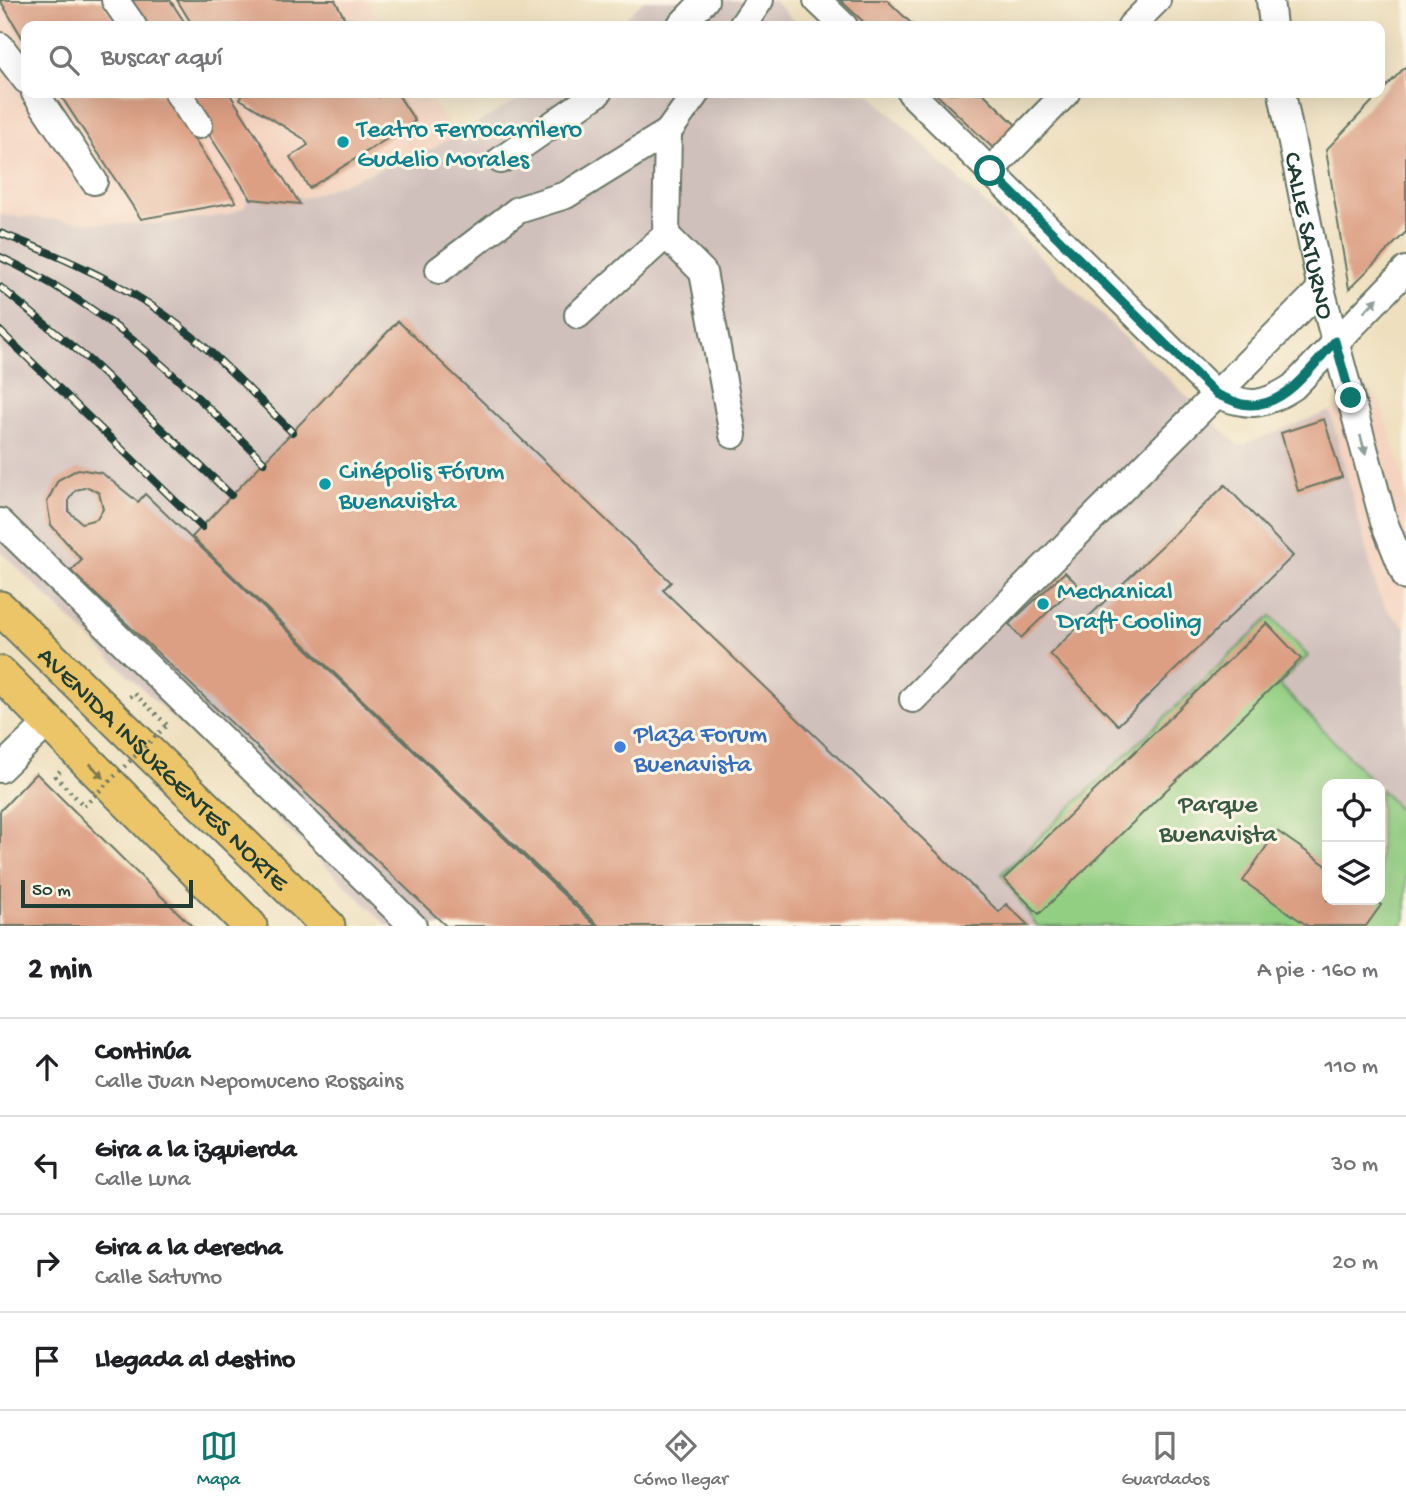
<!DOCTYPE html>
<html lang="es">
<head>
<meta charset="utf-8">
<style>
	body { margin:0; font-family:"Gochi Hand",sans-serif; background:#f6f6f6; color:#202124 }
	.controls { position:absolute; right:21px; bottom:21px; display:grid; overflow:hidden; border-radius:14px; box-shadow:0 7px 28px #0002 }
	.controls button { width:63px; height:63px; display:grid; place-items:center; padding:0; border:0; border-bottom:2px solid #e0e0e0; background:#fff; color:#202124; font:35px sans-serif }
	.scale { position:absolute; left:21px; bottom:18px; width:172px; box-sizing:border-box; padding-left:7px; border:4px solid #1f3d34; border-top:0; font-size:19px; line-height:24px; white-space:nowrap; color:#1f3d34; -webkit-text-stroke:5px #fcf5e5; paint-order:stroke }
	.stop { position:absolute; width:21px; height:21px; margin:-16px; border:5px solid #0f766e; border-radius:50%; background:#fff }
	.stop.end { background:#0f766e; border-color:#fff; box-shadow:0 2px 7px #0008 }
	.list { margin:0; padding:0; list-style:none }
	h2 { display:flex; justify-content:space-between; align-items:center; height:91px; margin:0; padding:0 28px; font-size:30px }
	h2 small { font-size:23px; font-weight:400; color:#757577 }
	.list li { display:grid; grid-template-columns:46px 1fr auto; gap:21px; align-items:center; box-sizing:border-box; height:98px; padding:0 28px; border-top:2px solid #e0e0e0 }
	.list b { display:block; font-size:26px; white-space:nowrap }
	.list p { margin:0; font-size:23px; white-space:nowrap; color:#757577 }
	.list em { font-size:23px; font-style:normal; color:#757577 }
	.icon { flex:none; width:38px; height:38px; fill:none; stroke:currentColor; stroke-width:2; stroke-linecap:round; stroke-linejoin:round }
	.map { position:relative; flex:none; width:1406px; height:926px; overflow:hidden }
	.search { position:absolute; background:#fff; box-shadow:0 7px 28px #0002; left:21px; right:21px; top:21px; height:77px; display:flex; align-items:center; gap:18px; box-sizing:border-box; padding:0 24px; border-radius:14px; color:#757577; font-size:26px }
	.sheet { height:483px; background:#fff }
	nav { display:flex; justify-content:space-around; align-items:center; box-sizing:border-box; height:98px; border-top:2px solid #e0e0e0; background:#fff; font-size:19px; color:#757577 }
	nav a { display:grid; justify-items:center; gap:4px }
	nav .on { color:#0f766e }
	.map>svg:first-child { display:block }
	.built { fill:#f4d3c0 }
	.industrial { fill:#d0c0bc }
	.green { fill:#93cf83; stroke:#59865c; stroke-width:2 }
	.building { fill:#dc9f83; fill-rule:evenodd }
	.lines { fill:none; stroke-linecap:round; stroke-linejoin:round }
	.minor-casing { stroke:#677665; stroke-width:30 }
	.major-casing { stroke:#677665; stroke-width:37 }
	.path { stroke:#677665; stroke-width:4.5; stroke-dasharray:2 5; stroke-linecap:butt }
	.minor { stroke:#fff; stroke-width:26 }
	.major { stroke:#edc569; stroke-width:33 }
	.rail-casing { stroke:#1f3d34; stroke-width:8 }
	.rail { stroke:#fcf5e5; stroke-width:5; stroke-dasharray:16; stroke-linecap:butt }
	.path-bridge { stroke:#677665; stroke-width:4.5; stroke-dasharray:2 5; stroke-linecap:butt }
	.oneway { fill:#8f9e9a }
	.oneway2 { fill:#7c7a4c }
	.route { stroke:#0f766e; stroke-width:9 }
	.culture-dot { fill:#0f9aa8; stroke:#fcf5e5; stroke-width:2.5 }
	.shop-dot { fill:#3f7fe0; stroke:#fcf5e5; stroke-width:2.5 }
	.labels { text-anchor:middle; stroke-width:6; stroke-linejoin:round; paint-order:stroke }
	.culture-label { font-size:26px; fill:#0d838f; stroke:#fcf5e5; text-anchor:start }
	.street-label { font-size:26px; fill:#1f3d34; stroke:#fcf5e5 }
	.shop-label { font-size:26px; fill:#366cbe; stroke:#fcf5e5; text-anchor:start }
	.park-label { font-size:26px; fill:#365a44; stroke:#fcf5e5 }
</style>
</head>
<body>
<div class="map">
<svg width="1406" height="926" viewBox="0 0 1406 926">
	<rect width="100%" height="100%" fill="#fcf5e5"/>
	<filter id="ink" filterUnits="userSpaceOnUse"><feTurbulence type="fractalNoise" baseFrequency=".0143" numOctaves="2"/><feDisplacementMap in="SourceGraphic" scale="14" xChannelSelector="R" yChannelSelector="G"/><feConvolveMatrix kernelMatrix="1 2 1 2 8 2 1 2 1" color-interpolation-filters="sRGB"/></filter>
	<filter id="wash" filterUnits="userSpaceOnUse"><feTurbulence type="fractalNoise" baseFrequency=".00686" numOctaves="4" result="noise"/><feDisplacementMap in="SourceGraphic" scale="28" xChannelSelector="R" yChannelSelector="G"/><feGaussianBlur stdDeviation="1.57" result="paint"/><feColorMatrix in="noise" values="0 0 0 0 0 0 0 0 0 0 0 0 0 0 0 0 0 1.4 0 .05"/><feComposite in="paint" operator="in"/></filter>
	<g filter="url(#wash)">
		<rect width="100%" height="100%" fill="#eee0bf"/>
		<path class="built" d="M0,0H367L385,26H26V93H428L457,138L301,199L250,190L245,207L227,215L162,223L112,224L0,215Z
			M1378,396L1406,485V630L1381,606L1330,411Z"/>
		<path class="industrial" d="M644,0H773L800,26H617Z
			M530,93H869L1239,446L1330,411L1378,594L1390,613L1406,628V816L1380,789V784H1375L1279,684L1002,874L1037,926H388L0,551V215L112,224L162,223L227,215L245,207L250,190L288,199L299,196L302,199L432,149Z"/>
		<path class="green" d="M1271,616L1308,656L1279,684L1375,784H1327V900H1380V789L1406,816V919L1401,926H1037L1001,874Z"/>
		<g id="blocks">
			<path class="building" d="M0,0H101L118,26H26V44Z
				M120,0H170L187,26H137Z
				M177,0H335L345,19L366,22L367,26H193Z
				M840,0H887L914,26H868Z
				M1406,66V232L1349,289L1326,150Z
				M59,93H163L236,202L141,219Z
				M182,93H229L300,204L251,199Z
				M243,93H377L379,97L385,93H397L415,121L309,188L290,157L308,145L304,139L240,99Z
				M935,93H983L1023,132L996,151Z
				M398,321L671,582L663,590L999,912L1006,904L1029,926H599L192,537Z
				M1324,419L1342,477L1298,491L1281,433Z
				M78,469L102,473L138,502L145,494L596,926H446L71,571L82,560L51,525L47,502L58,480ZM88,487L99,493L103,509L97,519L82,523L69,512V499L76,490Z
				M1225,485L1293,556L1118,725L1050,654Z
				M1065,572L1077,584L1021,638L1009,624Z
				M1267,623L1301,659L1039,914L1004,879Z
				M36,773L128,864L192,926H0V811Z
				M1277,831L1327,866V900H1375L1381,905L1366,926H1308L1243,881Z"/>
		</g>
	</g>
	<g filter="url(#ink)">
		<use href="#blocks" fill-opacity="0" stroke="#677665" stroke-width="2"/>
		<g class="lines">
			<g class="minor-casing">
				<g id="minor">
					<path d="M115,0L133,26"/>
					<path d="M817,0L844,26"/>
					<path d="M1270,0L1273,26"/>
					<path d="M680,26L705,0"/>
					<path d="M742,26L760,0"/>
					<path d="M1131,26L1157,0"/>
					<path d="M0,46L26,80"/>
					<path d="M35,93L94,181"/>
					<path d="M178,93L199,125"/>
					<path d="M911,93L1216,394C1250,407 1262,407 1293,387L1406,270"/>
					<path id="s1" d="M1282,93L1321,289L1384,522L1406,577"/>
					<path d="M668,132L666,235L703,272L733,435"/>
					<path d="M501,160L598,93"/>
					<path d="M990,171L1066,93"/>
					<path d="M439,270L518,210L566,195L668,132L696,93"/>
					<path d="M578,315L666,235"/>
					<path d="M0,522L413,926"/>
					<path d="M913,699L1321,289"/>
					<path d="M0,769L49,722"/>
				</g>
			</g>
			<g class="major-casing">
				<g id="major">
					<path id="s2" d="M0,608L328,926"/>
					<path d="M0,673L250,926"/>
				</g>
			</g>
			<path class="path" d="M130,697L134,693L167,725
				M60,771L55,776L84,806"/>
			<use href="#minor" class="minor"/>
			<use href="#major" class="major"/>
			<g class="rail-casing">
				<path id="rail" d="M0,233C52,253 102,274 149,304C202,338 247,388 292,432
					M0,257C111,308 178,378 264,462
					M0,287L89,360L231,495
					M0,331L202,527"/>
			</g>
			<use href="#rail" class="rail"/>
			<path class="path-bridge" d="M84,806L167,725"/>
		</g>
		<defs><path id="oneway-solid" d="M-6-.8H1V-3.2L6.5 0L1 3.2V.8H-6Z" transform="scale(1.75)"/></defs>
		<g class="oneway">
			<use href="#oneway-solid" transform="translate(1371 305) rotate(-45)"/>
			<use href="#oneway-solid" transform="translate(1363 445) rotate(75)"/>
		</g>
		<use class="oneway2" href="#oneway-solid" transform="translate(97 771) rotate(46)"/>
	</g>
	<g class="lines" filter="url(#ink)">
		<path class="route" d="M990,171L1216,394C1224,397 1234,402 1242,404C1283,412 1312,366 1335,341L1351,398"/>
	</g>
	<g class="culture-dot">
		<circle cx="343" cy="142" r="7"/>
		<circle cx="325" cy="484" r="7"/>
		<circle cx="1043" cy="604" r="7"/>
	</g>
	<circle class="shop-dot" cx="620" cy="747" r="7"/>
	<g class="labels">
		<g class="culture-label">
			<text x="357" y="136">Teatro Ferrocarrilero<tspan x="357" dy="30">Gudelio Morales</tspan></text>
			<text x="339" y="478">Cinépolis Fórum<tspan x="339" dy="30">Buenavista</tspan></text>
			<text x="1057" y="598">Mechanical<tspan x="1057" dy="30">Draft Cooling</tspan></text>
		</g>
		<g class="street-label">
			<text dy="9" stroke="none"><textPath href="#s1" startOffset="145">CALLE SATURNO</textPath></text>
			<text dy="9" stroke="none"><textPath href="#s2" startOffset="229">AVENIDA INSURGENTES NORTE</textPath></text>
		</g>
		<g class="shop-label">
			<text x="634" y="741">Plaza Forum<tspan x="634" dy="30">Buenavista</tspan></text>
		</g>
		<g class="park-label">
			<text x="1218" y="811">Parque<tspan x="1218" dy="30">Buenavista</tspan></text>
		</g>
	</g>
</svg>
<div class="controls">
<button><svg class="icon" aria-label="locate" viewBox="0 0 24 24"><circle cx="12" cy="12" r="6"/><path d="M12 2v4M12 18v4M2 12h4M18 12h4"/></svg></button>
<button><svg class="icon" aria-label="layers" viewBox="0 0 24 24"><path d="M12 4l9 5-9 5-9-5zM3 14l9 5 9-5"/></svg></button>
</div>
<div class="scale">50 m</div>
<div class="stop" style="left:990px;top:171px"></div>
<div class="stop end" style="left:1351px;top:398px"></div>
<div class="search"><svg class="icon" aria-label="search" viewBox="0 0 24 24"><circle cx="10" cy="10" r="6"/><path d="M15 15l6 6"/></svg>Buscar aquí</div>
</div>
<section class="sheet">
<h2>2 min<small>A pie · 160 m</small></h2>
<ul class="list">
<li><svg class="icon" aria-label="ahead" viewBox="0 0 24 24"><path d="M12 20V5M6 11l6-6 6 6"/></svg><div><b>Continúa</b><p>Calle Juan Nepomuceno Rossains</p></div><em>110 m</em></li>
<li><svg class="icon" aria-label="left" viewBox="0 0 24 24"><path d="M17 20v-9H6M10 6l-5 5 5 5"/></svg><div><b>Gira a la izquierda</b><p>Calle Luna</p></div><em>30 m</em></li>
<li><svg class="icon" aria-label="right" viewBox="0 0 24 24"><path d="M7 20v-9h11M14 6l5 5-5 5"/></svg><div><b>Gira a la derecha</b><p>Calle Saturno</p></div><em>20 m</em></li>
<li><svg class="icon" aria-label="arrive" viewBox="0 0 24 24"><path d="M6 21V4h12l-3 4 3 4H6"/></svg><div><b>Llegada al destino</b></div></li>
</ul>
</section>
<nav>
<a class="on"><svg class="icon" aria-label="map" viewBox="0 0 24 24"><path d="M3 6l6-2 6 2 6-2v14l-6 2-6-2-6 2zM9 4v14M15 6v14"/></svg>Mapa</a>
<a><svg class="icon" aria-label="directions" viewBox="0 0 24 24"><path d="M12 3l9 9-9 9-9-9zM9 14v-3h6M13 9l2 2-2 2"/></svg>Cómo llegar</a>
<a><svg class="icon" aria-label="saved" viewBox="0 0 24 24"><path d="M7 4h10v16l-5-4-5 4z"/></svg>Guardados</a>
</nav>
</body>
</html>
